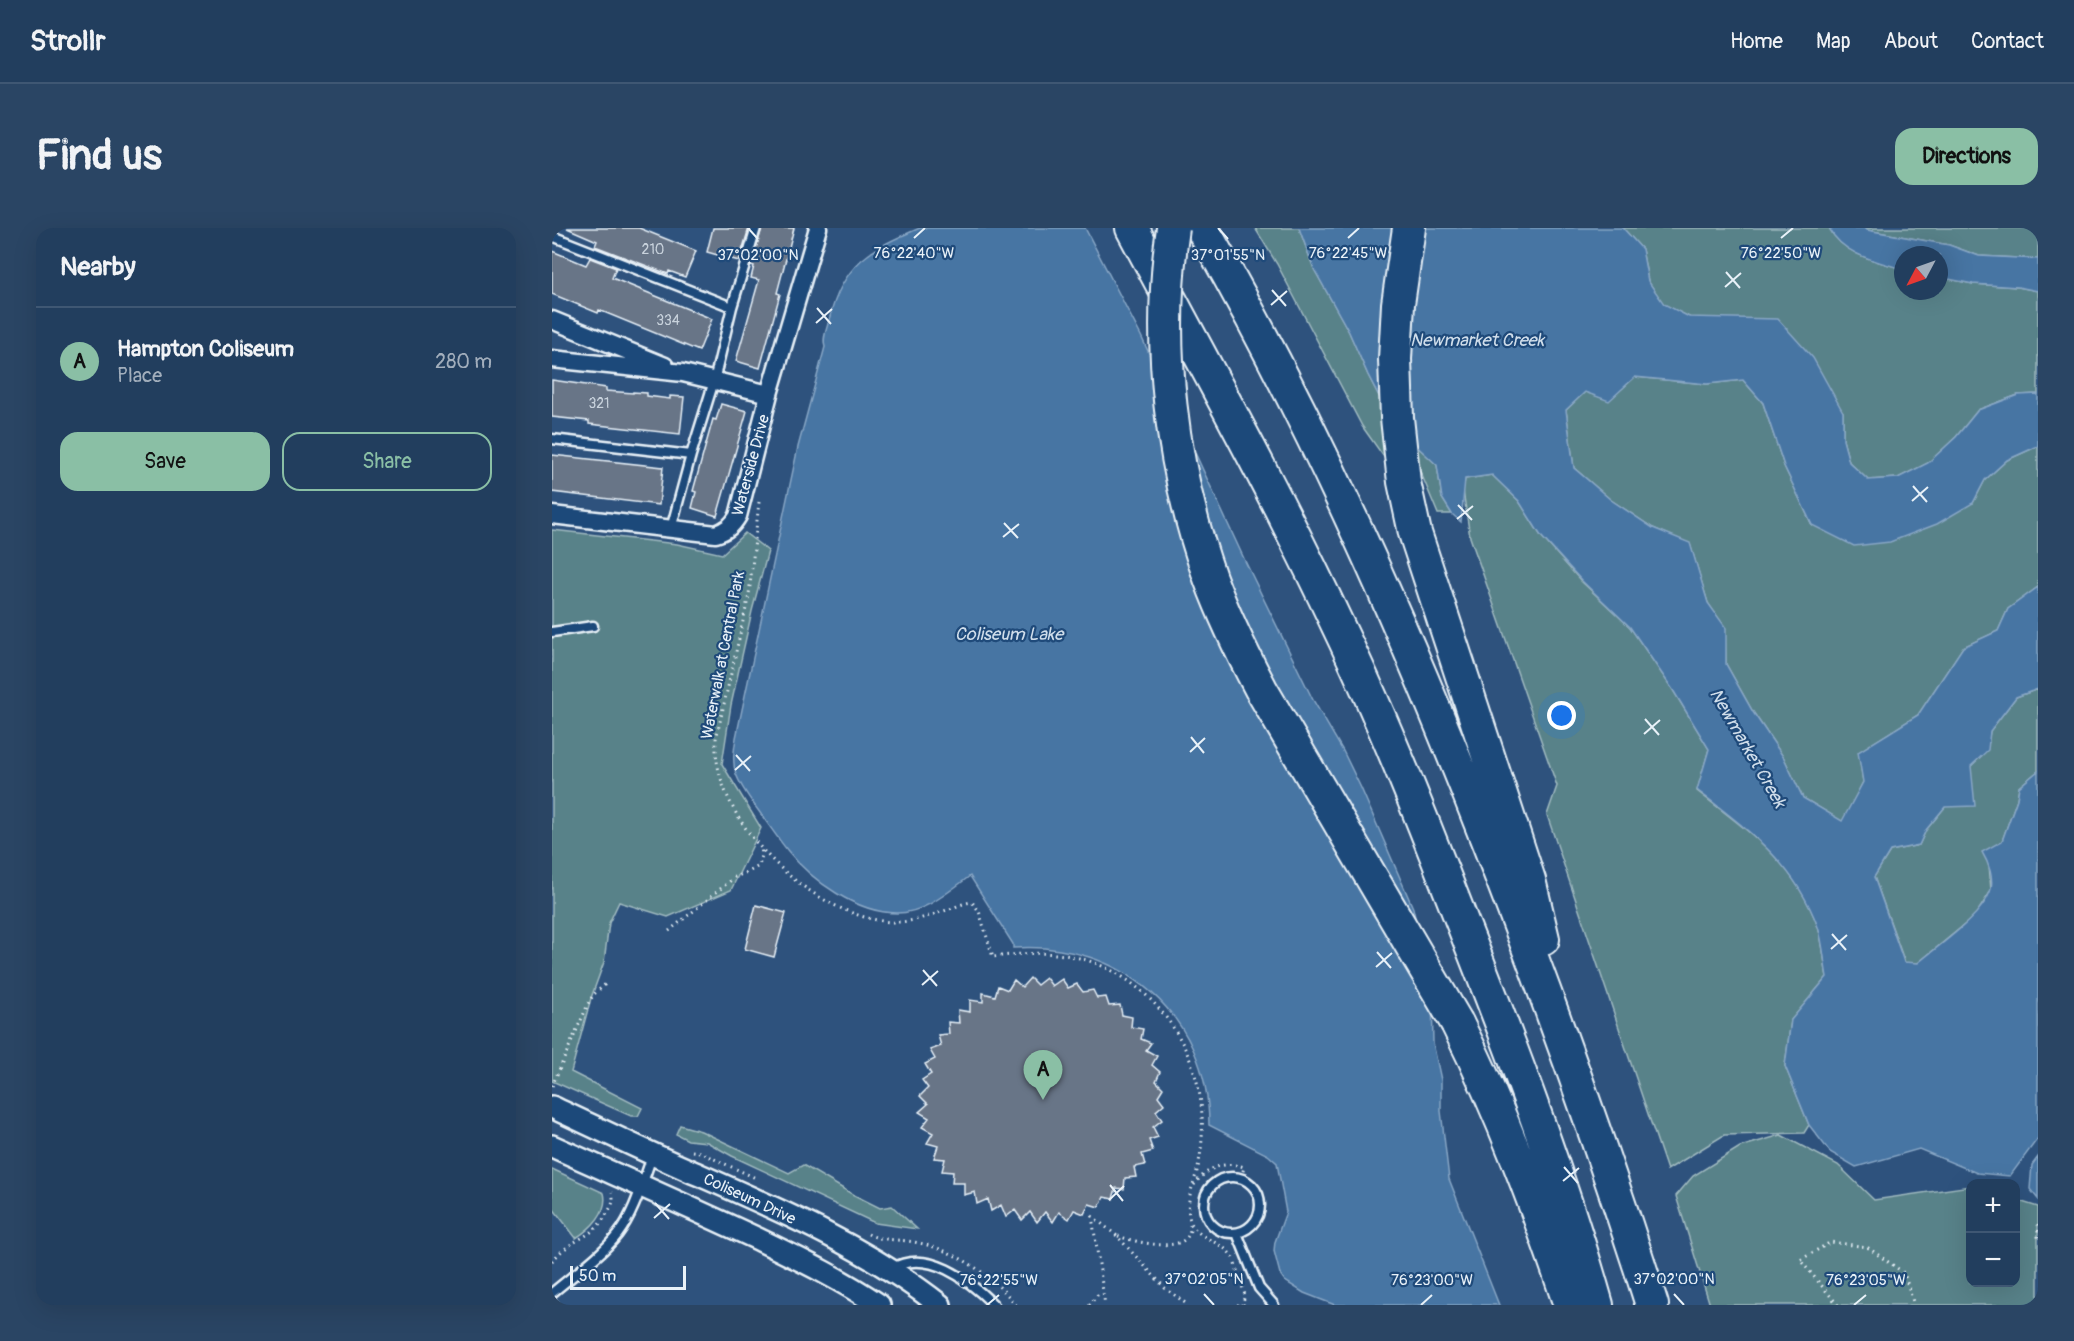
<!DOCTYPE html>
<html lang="en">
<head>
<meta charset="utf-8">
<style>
	body { margin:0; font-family:Pangolin,sans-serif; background:#2a4564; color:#f1f3f6 }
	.controls { position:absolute; right:18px; bottom:18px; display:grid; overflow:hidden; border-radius:12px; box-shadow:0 6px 24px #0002 }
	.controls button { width:54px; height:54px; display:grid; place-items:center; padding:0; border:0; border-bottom:2px solid #3f5773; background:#223e5e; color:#f1f3f6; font:30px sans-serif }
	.compass { position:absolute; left:1342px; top:18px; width:54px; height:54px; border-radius:50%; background:#223e5e; box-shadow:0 6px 24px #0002; rotate:229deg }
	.scale { position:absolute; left:18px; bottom:15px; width:116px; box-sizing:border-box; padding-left:6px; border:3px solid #e8f1f8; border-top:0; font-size:16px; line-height:21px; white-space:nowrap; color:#e8f1f8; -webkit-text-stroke:4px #1f4a7a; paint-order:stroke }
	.you { position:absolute; left:1010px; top:488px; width:21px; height:21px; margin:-15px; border:4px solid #fff; border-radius:50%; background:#1a73e8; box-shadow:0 0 0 9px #1a73e833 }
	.badge { display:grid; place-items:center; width:39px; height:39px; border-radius:50%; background:#8abfa5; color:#111; font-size:20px; font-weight:700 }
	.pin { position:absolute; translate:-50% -50px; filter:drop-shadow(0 2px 3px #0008) }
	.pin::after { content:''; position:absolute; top:32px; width:21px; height:18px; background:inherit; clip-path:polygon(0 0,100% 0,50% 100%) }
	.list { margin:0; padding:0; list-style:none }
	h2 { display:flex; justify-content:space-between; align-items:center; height:78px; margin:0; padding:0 24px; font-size:26px }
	h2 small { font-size:20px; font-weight:400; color:#a2aebc }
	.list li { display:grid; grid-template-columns:39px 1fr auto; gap:18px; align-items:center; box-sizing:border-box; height:108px; padding:0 24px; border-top:2px solid #3f5773 }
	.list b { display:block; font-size:22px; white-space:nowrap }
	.list p { margin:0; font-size:20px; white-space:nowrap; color:#a2aebc }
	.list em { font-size:20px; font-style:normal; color:#a2aebc }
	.actions { display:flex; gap:12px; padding:18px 24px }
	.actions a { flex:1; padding:14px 0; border:2px solid #8abfa5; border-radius:18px; text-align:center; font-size:21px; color:#8abfa5 }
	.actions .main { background:#8abfa5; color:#111 }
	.map { position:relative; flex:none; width:1486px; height:1077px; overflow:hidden; border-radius:18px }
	header { display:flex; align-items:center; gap:36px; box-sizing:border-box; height:84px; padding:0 30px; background:#223e5e; border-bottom:2px solid #3f5773 }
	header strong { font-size:28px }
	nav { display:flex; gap:33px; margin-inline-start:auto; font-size:21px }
	.intro { display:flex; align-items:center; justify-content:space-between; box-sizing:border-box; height:144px; padding:0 36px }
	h1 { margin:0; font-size:42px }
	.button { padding:15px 27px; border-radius:18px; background:#8abfa5; color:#111; font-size:21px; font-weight:700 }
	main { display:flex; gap:36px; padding:0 36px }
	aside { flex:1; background:#223e5e; border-radius:18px; box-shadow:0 6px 24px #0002 }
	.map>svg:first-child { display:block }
	.green { fill:#598289; stroke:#a0bac0; stroke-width:1.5 }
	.water { fill:#4774a3; stroke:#87a6c5; stroke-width:1.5 }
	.building { fill:#687487; stroke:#e8f1f8; stroke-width:1.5 }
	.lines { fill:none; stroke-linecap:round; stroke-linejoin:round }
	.service-casing { stroke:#e8f1f8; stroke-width:13 }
	.minor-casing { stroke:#e8f1f8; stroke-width:21 }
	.tertiary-casing { stroke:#e8f1f8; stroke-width:26 }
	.motorway-casing { stroke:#e8f1f8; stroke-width:36 }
	.path { stroke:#e8f1f8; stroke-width:3; stroke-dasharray:1.5 4.5; stroke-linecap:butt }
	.service { stroke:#1f4a7a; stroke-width:8 }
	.minor { stroke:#1f4a7a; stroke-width:16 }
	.tertiary { stroke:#1f4a7a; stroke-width:21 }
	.motorway { stroke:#1f4a7a; stroke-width:32 }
	.motorway-bridge-casing { stroke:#e8f1f8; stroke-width:36; stroke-linecap:butt }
	.motorway-bridge { stroke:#1f4a7a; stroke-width:32 }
	.ticks { fill:none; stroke:#e8f1f8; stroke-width:2 }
	.labels { text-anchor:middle; stroke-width:4.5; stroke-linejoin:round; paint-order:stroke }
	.number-label { font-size:14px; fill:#c8d2dc }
	.street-label { font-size:16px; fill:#e8f1f8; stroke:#1f4a7a }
	.water-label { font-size:18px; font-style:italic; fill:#d0deeb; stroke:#1f4a7a }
	.ticks-label { font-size:15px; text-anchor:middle; fill:#e8f1f8; stroke:#1f4a7a; stroke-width:4.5; stroke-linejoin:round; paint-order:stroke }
</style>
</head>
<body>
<header>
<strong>Strollr</strong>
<nav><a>Home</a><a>Map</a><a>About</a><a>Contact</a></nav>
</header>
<div class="intro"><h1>Find us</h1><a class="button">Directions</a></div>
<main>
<aside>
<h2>Nearby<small></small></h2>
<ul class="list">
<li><span class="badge">A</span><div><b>Hampton Coliseum</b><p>Place</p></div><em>280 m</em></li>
</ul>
<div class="actions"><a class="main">Save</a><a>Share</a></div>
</aside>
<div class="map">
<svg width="1486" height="1077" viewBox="0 0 1486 1077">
	<rect width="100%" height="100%" fill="#2e527d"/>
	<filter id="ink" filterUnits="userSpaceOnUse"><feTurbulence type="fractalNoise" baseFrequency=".0167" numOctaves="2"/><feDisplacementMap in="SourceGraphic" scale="12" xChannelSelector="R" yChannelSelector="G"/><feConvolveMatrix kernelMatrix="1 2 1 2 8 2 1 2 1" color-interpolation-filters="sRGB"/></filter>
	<g filter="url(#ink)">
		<path class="green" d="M703,0H747L762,41L797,104L816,147L842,197L885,237L890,270L900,286H886L869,245L834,232L810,198L725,36Z
			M1071,0H1277C1291,27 1324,33 1351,41V63H1387V49L1421,56L1466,59L1486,63V166L1466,167L1426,182L1404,209L1376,235L1346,250L1316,252L1297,234L1291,212V184L1137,89L1111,76L1096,53L1090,21Z
			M1313,0H1486V31L1427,28L1397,17L1315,2Z
			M1083,149L1155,156L1191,152L1211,175L1232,238L1260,297L1421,275L1433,252L1455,232L1486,218V359L1456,381L1446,403L1411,419L1366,487L1307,524L1311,554L1291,594L1251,570L1232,530L1201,484L1174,436L1173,400L1156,375L1138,316L1101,300L1059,272L1022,240L1014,182L1033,164L1057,172Z
			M940,247L967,273L989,308L1029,353L1078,399L1121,462L1157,521L1145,563C1196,603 1243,634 1266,699C1271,714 1272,733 1275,749L1239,792L1233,838L1257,897L1252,905L1172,907L1115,942L995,587L1005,558L918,309L911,262L913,251Z
			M0,302L125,316L170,326L193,305L216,323L200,383L179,477L170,536L209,600L179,662L116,689L67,674L57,695L52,734L39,770L19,844L90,880L86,888H79L0,853Z
			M1486,461V543L1467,559L1465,571L1450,613L1437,636L1439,663L1423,688L1366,735H1353L1322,649L1338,623L1367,617L1374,602L1393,579L1419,538L1435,522L1438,503L1464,469Z
			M128,897L149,903L237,945L251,937L300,966L328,980L340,978L365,1001L323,995L180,928L155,914L136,912L124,906Z
			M1229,907L1286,937L1322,972L1418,958V1054H1464V972L1486,979V1077H1158L1124,968L1141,948L1188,919Z
			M0,941L52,965C57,984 38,1001 24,1010L0,979Z"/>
		<path class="water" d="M368,0H533L589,108L694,335L761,472L791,523L809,560L861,680L880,765L881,815L889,852V883L897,951L947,1077H783L752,1065L733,1053L728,1046L722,1023L723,1014L734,984L725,935L716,927L657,897C657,788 569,712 461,720V716L418,648C396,664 373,685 345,685C305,685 260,653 236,623C227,612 219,600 211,589C202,576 190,562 184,546C180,534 182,522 184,510L246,219L273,119C270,110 275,101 277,92C291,35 318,21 368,0Z
			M747,0H1071L1090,21L1096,53L1112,76L1137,89L1226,91L1261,130L1291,184V212L1297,234L1316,252L1346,250L1376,235L1404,209L1426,182L1466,167L1486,166V218L1455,232L1433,252L1421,275L1385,296L1338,314L1302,318L1260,297L1232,238L1211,175L1191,152L1155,156L1083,149L1057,173L1033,164L1014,182L1022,240L1059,272L1101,300L1138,315L1156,375L1174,400V436L1201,484L1232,530L1251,570L1290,593L1311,554L1306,524L1366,487L1411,419L1446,403L1456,381L1486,359V461L1464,469L1438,503L1436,522L1419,538L1423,578L1393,579L1374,602L1367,617L1338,623L1322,649L1352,734L1366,735C1387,717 1429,689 1438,664C1443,651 1436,634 1430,624L1450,613L1465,571L1467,559L1486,543V910L1458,948L1425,945L1367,921L1304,939L1278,924L1257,897L1233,838L1239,792L1275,749C1272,733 1271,714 1266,699C1242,634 1197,603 1145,562L1157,521L1121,462L1078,399L1030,353L989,308L967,273L940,247L913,251L909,294L900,286L890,270L885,237L842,197L816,147L797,104L762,41Z
			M1277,0H1313L1315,2L1397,17L1427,28L1486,31V63L1466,59L1421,56L1387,49V27H1351V41C1324,33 1291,27 1277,0Z
			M1486,929V971L1478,961L1480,937Z"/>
		<path class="building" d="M15,0H87L144,23L133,49L117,43L116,46L43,18L45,13Z
			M161,0H197L187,33L155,24Z
			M210,0H242L225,65L228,66L208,140L184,133L207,52L199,50L202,38L199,37Z
			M0,23L34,37L38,30L64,40L60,50L160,91L147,123L47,82L46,85L0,66Z
			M0,152L54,160V163L81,165V164L95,165V168L118,171V168L132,169L128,206L37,196V193L0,189Z
			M169,176L195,183L165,288L140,280L144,264L141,263L149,234L161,191L164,192Z
			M0,227L111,239L107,277L0,264Z
			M204,677L234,685L222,729L193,721Z
			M478,750L485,757L494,750L500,758L510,751L516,760L525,756L531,764L541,762L545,770L554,769L557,778L568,777L570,787L580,789L579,799L591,801L589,811L599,815L594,822L605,828L600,837L608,844L604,853L611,860L606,868L612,876L604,883L610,892L601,899L606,909L597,912L601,923L590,926L593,937L582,939L584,949L573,950L572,961L564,960L561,971L552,969L547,979L537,976L532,986L522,982L517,991L507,984L501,994L493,984L485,994L478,984L470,992L463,982L454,989L449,977L439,983L436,971L425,976L423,964L412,967V955H400L401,944L390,943L393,931L382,930L386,918L375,915L381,905L370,899L377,890L367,884L376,876L368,868L376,860L370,852L379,846L373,836L383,831L378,822L389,818L386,807L397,806L396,794L407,795L406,782L418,784V772L431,774V765L443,768L446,758L456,762L462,752L470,759Z"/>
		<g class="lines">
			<g class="service-casing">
				<path id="service" d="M0,8L180,79
					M0,211L139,227
					M119,301L139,227L162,153L180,79L204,0
					M0,404L41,398
					M652 977a28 28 0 1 1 56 0a28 28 0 1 1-56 0Z
					M685,1005L707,1060L722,1077
					M339,1041C375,1019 417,1052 442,1077
					M0,1065C20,1048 51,1026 66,1006C83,984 91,952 101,926
					M0,1075L2,1077"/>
			</g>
			<g class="minor-casing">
				<path id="minor" d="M0,92L113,138
					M0,131L131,145L217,166
					M0,287L164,306C175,302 180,298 186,288L217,166L266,0"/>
			</g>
			<g class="tertiary-casing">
				<path id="tertiary" d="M0,879C45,900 90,922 136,942C223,980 313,1018 388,1077
					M0,918C69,949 138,979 206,1011C247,1031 289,1051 327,1077"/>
			</g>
			<g class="motorway-casing">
				<path id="motorway" d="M580,0C650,132 723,263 786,398C834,498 874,601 914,704C962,826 1009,950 1045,1077
					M650,0C763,197 855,406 937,617C996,769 1051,922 1100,1077
					M857,0L846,76L843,131L845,190L852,254L863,305L977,652L991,711
					M905,795C951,887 985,979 1018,1077"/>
			</g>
			<path class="path" d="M207,274L197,367L164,511C159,594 260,689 340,694C361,695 379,687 398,681C405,678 412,675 420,674L427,683L441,729C466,726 492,723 518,728C593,742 647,814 650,888C651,903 650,919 647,934C644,953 632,972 638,992C644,1012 671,1012 681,1030
				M117,703L183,649L198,643L207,638L210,627L209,619
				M0,858L37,774L42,766L56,754
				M140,923L147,924L206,951
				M642,957C654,941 671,932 692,939L689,951
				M540,988L565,1008L613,1060L636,1077
				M540,988L553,1077
				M1486,996V1011
				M316,1006C329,1013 348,1011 362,1014C402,1021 439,1046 464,1077
				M566,1008C583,1014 641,1029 638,997
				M0,1033C3,1030 7,1025 10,1023C31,1006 42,1009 57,982C61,976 62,972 60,964
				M683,1036L693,1067L690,1077
				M537,1077L548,1064
				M685,1077H693
				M1286,1077L1248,1032L1279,1014L1315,1019L1352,1045L1362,1077"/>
			<use href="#service" class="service"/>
			<use href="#minor" class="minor"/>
			<use href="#tertiary" class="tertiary"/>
			<use href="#motorway" class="motorway"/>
			<g class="motorway-bridge-casing">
				<path id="motorway-bridge" d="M621,0C604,117 619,239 658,350C672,388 690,425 709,461L905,795"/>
			</g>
			<use href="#motorway-bridge" class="motorway-bridge"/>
		</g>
	</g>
	<path class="ticks" d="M196,0L206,11M666,0L676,11M362,10L373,0M796,10L807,0M1229,10L1241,0M1174,44L1188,60M1173,59L1189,45M720,62L734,78M719,77L735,63M265,80L279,96M264,95L280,81M1361,258L1375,274M1360,273L1376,259M906,277L920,292M905,291L921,278M452,295L466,310M451,309L467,296M1093,491L1107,507M1092,506L1108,492M639,509L652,525M638,524L653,510M184,527L198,543M183,542L199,528M1280,706L1294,722M1279,721L1295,707M825,724L839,740M824,739L840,725M371,742L385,758M370,757L386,743M1012,939L1026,955M1011,953L1027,940M558,957L571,973M557,972L572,958M103,975L117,991M102,990L118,976M652,1066L662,1077M1122,1066L1132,1077M435,1077L447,1067M869,1077L880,1067M1302,1077L1314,1067"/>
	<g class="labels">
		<g class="number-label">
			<text x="101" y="26">210</text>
			<text x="116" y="97">334</text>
			<text x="47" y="180">321</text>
		</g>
		<g class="street-label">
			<text transform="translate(198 237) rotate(-75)" y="6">Waterside Drive</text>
			<text transform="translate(170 427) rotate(-79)" y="6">Waterwalk at Central Park</text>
			<text transform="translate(198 970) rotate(25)" y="6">Coliseum Drive</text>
		</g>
		<g class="water-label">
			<text x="925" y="118">Newmarket Creek</text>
			<text x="457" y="412">Coliseum Lake</text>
			<text transform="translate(1196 520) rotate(60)" y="6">Newmarket Creek</text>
		</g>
	</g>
	<g class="ticks-label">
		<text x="362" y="30">76°22'40"W</text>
		<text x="796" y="30">76°22'45"W</text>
		<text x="1229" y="30">76°22'50"W</text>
		<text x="206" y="32">37°02'00"N</text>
		<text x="676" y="32">37°01'55"N</text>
		<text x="652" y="1056">37°02'05"N</text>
		<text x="1122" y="1056">37°02'00"N</text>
		<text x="447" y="1057">76°22'55"W</text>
		<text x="880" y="1057">76°23'00"W</text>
		<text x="1314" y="1057">76°23'05"W</text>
	</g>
</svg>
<div class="controls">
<button>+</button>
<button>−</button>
</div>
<svg class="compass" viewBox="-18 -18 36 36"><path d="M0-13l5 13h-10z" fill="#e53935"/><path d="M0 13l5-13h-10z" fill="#a2aebc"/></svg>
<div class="scale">50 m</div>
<div class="you"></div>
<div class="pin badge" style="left:491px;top:872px">A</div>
</div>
</main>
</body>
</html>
